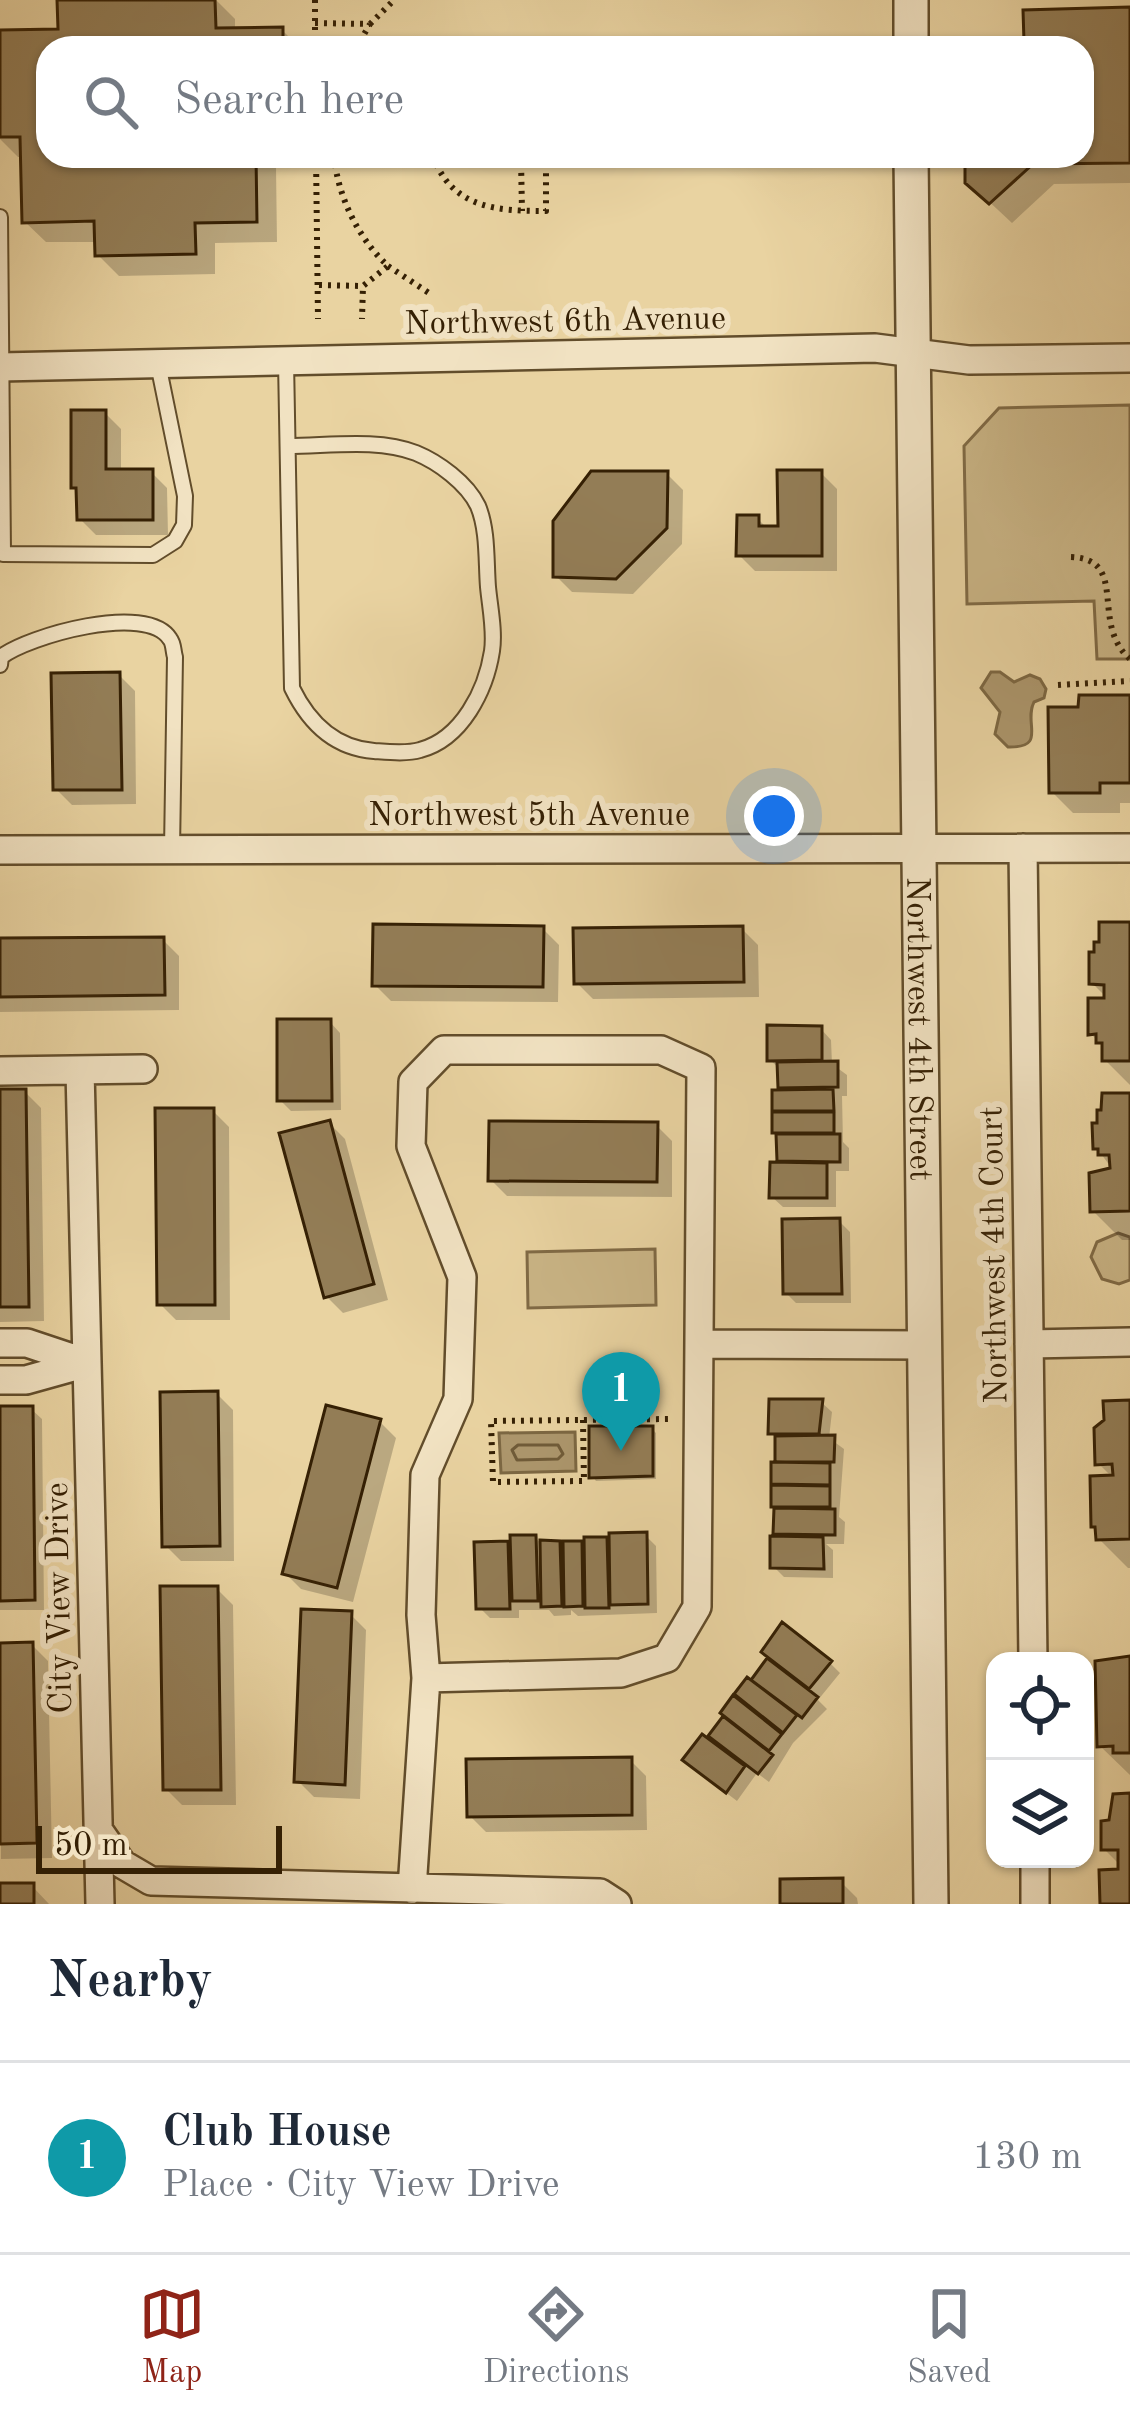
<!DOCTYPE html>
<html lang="en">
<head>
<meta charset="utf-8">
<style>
	body { margin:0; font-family:"Old Standard TT",serif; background:#f6f6f7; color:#1f2937 }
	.controls { position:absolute; right:36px; bottom:36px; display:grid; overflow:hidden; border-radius:24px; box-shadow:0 3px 9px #0004 }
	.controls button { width:108px; height:108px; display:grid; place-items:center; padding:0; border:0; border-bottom:3px solid #e0e1e3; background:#fff; color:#1f2937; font:60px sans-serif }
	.scale { position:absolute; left:36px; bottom:30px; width:246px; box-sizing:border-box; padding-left:12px; border:6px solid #352004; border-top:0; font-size:33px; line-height:42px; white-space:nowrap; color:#352004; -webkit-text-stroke:9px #f1e2c2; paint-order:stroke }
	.you { position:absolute; left:774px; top:816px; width:42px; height:42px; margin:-30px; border:9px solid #fff; border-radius:50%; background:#1a73e8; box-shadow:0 0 0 18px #1a73e833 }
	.badge { display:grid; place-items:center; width:78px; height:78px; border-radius:50%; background:#8f2418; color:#fff; font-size:39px; font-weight:700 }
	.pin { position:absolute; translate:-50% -99px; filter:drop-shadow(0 3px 6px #0008) }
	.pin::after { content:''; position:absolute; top:63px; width:42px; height:36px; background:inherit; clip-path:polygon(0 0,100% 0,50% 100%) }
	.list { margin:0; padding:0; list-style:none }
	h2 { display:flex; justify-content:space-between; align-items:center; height:156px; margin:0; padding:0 48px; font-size:51px }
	h2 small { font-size:39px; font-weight:400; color:#747a83 }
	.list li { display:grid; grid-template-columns:78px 1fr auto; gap:36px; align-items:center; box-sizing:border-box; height:192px; padding:0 48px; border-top:3px solid #e0e1e3 }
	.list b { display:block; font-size:45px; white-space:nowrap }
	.list p { margin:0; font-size:39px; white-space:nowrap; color:#747a83 }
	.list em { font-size:39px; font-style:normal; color:#747a83 }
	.icon { flex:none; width:66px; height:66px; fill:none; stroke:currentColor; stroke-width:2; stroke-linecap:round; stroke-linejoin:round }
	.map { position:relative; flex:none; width:1130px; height:1904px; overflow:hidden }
	.search { position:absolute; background:#fff; box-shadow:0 3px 9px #0004; left:36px; right:36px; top:36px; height:132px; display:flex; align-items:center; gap:30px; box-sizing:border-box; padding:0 42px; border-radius:36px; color:#747a83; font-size:45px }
	.sheet { height:348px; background:#fff }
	nav { display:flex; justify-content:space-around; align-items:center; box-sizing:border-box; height:168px; border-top:3px solid #e0e1e3; background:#fff; font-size:33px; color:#747a83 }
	nav a { display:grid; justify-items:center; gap:6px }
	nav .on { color:#8f2418 }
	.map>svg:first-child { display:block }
	.green { fill:#cab586; stroke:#806a45; stroke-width:3 }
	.water { fill:#ac966c; stroke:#7c6742; stroke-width:3 }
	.shadow { fill:#0003 }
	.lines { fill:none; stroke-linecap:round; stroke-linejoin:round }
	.shore { stroke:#705b38; stroke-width:3 }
	.building { fill:#937d56; stroke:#352004; stroke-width:3 }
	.service-casing { stroke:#624d2b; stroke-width:18 }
	.minor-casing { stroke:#624d2b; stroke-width:32 }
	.tertiary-casing { stroke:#624d2b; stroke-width:38 }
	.path { stroke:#352004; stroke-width:6; stroke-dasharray:3 6; stroke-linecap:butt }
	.service { stroke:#f1e2c2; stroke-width:14 }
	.minor { stroke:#f1e2c2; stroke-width:27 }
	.tertiary { stroke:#f1e2c2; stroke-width:33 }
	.labels { text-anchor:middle; stroke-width:12; stroke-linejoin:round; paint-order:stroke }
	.street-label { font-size:33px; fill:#352004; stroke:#f1e2c2 }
</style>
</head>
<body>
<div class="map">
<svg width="1130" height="1904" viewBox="0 0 1130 1904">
	<rect width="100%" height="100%" fill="#e9d3a1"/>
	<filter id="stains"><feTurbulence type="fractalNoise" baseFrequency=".00167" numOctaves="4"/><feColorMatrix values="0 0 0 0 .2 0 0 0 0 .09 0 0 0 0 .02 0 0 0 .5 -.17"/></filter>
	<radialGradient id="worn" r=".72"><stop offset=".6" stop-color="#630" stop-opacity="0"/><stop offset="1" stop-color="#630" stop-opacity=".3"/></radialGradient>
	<path class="green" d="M1130,405V659H1097L1094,601L967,604L964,446L999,408Z
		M1118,1233L1130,1237V1280L1119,1284L1102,1279L1091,1257L1097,1242Z
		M655,1249L656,1305L528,1308L527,1252Z"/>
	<path class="water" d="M991,672H1000L1014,682L1030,675L1040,679L1046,689L1044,698L1034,702C1023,723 1048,748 1008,747L995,734L1000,712L981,688Z
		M575,1432L576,1471L501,1473L499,1433Z"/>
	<path class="shadow" d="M107,0H216L235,19V31L282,30L300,48H48V156H265L276,167L277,242L215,243V274L119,276L98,255V242H46L24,221V157H18L0,139V33L61,32Z
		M1130,10V183L1054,184L1012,223L968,182V156H1082V48H966L1027,45Z
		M105,413L121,429V472H151L167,488L168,535H96L80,519L79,492L74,487Z
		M821,473L837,489V571H755L739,555L757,518L768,529H781Z
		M667,474L683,490L682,544L633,594L572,592L556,576Z
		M119,675L135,691L136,804L72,805L56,789Z
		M1130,698V803H1120V813H1073L1052,792L1081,710Z
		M1130,925V1085L1105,1060V1048L1091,1034L1109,1000L1092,983Z
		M543,929L559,945L558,1002L391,1001L375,985Z
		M742,929L758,945L759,997L593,999L577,983Z
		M163,940L179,956V1010L0,1012V941Z
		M330,1022L340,1033L341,1110L291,1111L280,1100Z
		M821,1029L831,1040L832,1064L847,1075V1096H842L843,1142L849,1148V1171H836V1207H783L772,1197L780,1165L775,1093L781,1092V1070L770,1060Z
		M0,1092H25L41,1108L44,1321L0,1322Z
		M1130,1096V1240H1122L1093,1211L1113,1170L1096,1147Z
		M213,1111L229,1127L230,1320H176L160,1304Z
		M329,1123L345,1139L388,1300L343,1313L327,1297Z
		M656,1125L672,1141V1197L507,1196L491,1180Z
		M839,1221L850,1232L851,1303H796L786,1293Z
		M217,1394L233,1410L234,1561H181L165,1545Z
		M821,1402L832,1412L829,1438L844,1449L839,1517L845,1522L844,1544H826L833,1550V1578L784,1577L773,1566L783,1539L776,1532L774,1465H778V1439L771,1433Z
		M1130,1403V1568H1128L1099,1539L1113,1478L1098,1463Z
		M0,1409H31L42,1419L44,1610H0Z
		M380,1422L396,1438L353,1602L301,1589L285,1573Z
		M652,1429L656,1433V1479L596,1481L592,1476Z
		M645,1535L656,1546L657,1613L578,1616L571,1610V1615L554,1616L549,1610H519V1618H490L479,1607L507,1544L512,1550L535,1538L541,1543L587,1544V1540Z
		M217,1589L233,1605L236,1805H182L166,1789Z
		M350,1614L366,1630L360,1799L314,1797L298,1781Z
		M32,1645L48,1661L52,1858L1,1859L0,1646Z
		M771,1658L830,1663L840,1673L818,1700L827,1709L793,1743L769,1782L757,1773L737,1801L696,1770L707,1742L747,1681L752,1684Z
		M1130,1661V1775L1100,1746Z
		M630,1760L646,1776L647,1830L486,1832L470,1816Z
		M1130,1796V1904H1103L1121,1872V1866L1104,1849L1111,1823Z
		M841,1882L857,1898L858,1904H783Z
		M0,1886H32L49,1904H0Z"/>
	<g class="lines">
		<path class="shore" d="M518,1445H558L563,1454L558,1459L517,1460L512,1450Z"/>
	</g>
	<path class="building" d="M57,0H215L216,28L283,27V48H48V156H256L257,222L195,223L196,254L95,256L94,221L22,223L20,137H0V30L58,29Z
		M1130,7V163L1033,164L989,204L965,183V156H1082V48H963V42H1024L1023,10Z
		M71,410H106V469H153V520H77L76,488H71Z
		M777,470H822V556H736L737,515H759V526H778Z
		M591,471H668L667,528L616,579L553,577V521Z
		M120,672L122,790H53L51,673Z
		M1079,695H1130V783H1100V793H1049L1048,707H1078Z
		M1099,922H1130V1061H1102V1043H1096V1034L1088,1035V998H1104V985L1089,984V952H1094V942H1099Z
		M373,924L544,926L543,987L372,986Z
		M743,926L744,982L574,984L573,928Z
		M164,937L165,995L0,997V938Z
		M277,1019H331L332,1101H277Z
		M767,1025L822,1026V1060L767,1061Z
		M838,1061V1087L778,1088L777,1062Z
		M0,1089H26L29,1307H0Z
		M833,1089L834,1111H772V1090Z
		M1102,1093H1130V1211L1090,1212L1089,1173L1110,1168L1109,1155H1098V1149H1093L1092,1123H1097V1110H1101Z
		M155,1108H214L215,1305H157Z
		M772,1112H834V1133H772Z
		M330,1120L374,1284L324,1298L279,1133Z
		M489,1121L658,1122L657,1182L488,1181Z
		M776,1134H840V1162L777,1161Z
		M770,1162L827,1163V1198H769Z
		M840,1218L842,1294H783L782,1219Z
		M218,1391L220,1546L162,1547L160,1392Z
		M769,1399H823L819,1434H768Z
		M1130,1400V1539L1096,1540L1095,1527H1091L1090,1476L1113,1475L1112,1464L1095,1465L1094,1428L1104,1420L1103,1401Z
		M326,1405L381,1419L337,1588L282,1574Z
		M0,1406H33L35,1600L0,1601Z
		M589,1426H653V1476L589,1478Z
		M835,1435L834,1462H775V1436Z
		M771,1462L830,1463V1485L771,1484Z
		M771,1485L830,1486V1507H771Z
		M774,1508L835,1509V1535L773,1534Z
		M647,1532L648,1604L610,1605L609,1533Z
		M510,1535H536L538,1601H512Z
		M770,1536L823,1537L824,1569L770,1568Z
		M584,1537H607L609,1608H585Z
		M540,1540L560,1541L562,1606L541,1607Z
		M508,1541L510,1609H476L474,1542Z
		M563,1541H582L583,1606L564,1607Z
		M160,1586H218L221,1790H163Z
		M301,1609L352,1611L345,1785L294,1782Z
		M782,1622L832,1661L809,1689L761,1652Z
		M33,1642L37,1843L0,1844V1643Z
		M1130,1656V1753H1113V1746L1097,1747L1095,1661Z
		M767,1658L818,1697L802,1718L751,1680Z
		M747,1677L797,1715L783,1733L734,1694Z
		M733,1695L782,1734L769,1751L720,1713Z
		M723,1716L773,1755L758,1774L708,1736Z
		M702,1734L745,1766L726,1793L682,1760Z
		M632,1757V1815L467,1817L466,1759Z
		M1130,1793V1904H1100L1099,1870L1118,1869V1850H1101V1821L1109,1820L1113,1794Z
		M843,1878V1904H780V1879Z
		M0,1883H34V1904H0Z"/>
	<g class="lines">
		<g class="service-casing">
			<path id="service" d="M0,217L3,554L153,555L175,541L184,525L185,496L158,364
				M286,361L292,688C309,723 334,748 374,751C388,752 407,754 420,750C462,739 486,690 492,651C495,631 490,608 488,587C486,561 488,530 478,506C467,483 438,462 416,453C378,438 328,446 288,446
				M0,665L1,657C28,636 147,602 170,639C174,644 173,651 175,657L172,850"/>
		</g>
		<g class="minor-casing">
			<path id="minor" d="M0,367L875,348L969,360L1130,358
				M1023,848L1033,1661
				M0,850L1130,848
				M444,1050H661L701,1068L697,1607L667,1658L621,1673L426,1678L421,1615L425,1475L458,1399L462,1277L411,1146L413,1082Z
				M80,1070L100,1904
				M0,1071L143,1069
				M0,1343H27L87,1363
				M702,1344L925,1345
				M1029,1344L1130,1342
				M0,1380H26L87,1363
				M99,1831L122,1864L151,1881L600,1893L617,1904
				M1035,1859V1904
				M412,1889L426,1678"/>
		</g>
		<g class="tertiary-casing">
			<g id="tertiary">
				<path d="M911,0V48"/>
				<path id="s1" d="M911,156L931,1904"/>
			</g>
		</g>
		<path class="path" d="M315,0V48
			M315,23L370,24L356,48
			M370,24L394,0
			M316,156L318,319
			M334,156C338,197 358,238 388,266L363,286L362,319
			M433,156C452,209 498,211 546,211V156
			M490,156L521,159L522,211
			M388,266L429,293
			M319,285L363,286
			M1071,557C1130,559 1089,623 1130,659
			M1058,685L1130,681
			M583,1420L584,1481L493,1482L491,1421L669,1419V1415"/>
		<use href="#service" class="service"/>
		<use href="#minor" class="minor"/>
		<use href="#tertiary" class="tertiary"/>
	</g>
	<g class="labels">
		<g class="street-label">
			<text transform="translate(565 319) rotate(-1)" y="12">Northwest 6th Avenue</text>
			<text x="529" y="825">Northwest 5th Avenue</text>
			<text dy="12" stroke="none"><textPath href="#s1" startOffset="873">Northwest 4th Street</textPath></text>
			<text transform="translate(992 1255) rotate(-91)" y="12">Northwest 4th Court</text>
			<text transform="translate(57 1598) rotate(-91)" y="12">City View Drive</text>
		</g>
	</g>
	<rect width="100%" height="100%" filter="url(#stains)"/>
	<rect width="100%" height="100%" fill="url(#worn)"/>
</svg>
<div class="controls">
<button><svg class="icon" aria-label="locate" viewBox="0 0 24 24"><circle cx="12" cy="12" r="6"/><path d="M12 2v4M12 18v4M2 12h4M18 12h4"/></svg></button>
<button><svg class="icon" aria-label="layers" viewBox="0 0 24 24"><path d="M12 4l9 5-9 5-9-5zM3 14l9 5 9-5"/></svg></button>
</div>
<div class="scale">50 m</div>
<div class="you"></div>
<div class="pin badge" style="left:621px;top:1451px;background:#0f9aa8">1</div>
<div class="search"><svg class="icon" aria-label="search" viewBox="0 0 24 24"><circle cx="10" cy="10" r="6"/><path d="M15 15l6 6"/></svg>Search here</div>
</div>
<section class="sheet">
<h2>Nearby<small></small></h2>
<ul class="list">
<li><span class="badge" style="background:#0f9aa8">1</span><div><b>Club House</b><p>Place · City View Drive</p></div><em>130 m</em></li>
</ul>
</section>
<nav>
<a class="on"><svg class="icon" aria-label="map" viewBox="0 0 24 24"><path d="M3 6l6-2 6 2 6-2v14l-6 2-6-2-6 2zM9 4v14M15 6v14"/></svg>Map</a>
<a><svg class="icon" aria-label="directions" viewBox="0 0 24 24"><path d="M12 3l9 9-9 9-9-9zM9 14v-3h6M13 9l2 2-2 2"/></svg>Directions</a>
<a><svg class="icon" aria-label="saved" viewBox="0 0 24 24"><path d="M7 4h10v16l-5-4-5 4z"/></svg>Saved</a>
</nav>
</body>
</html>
